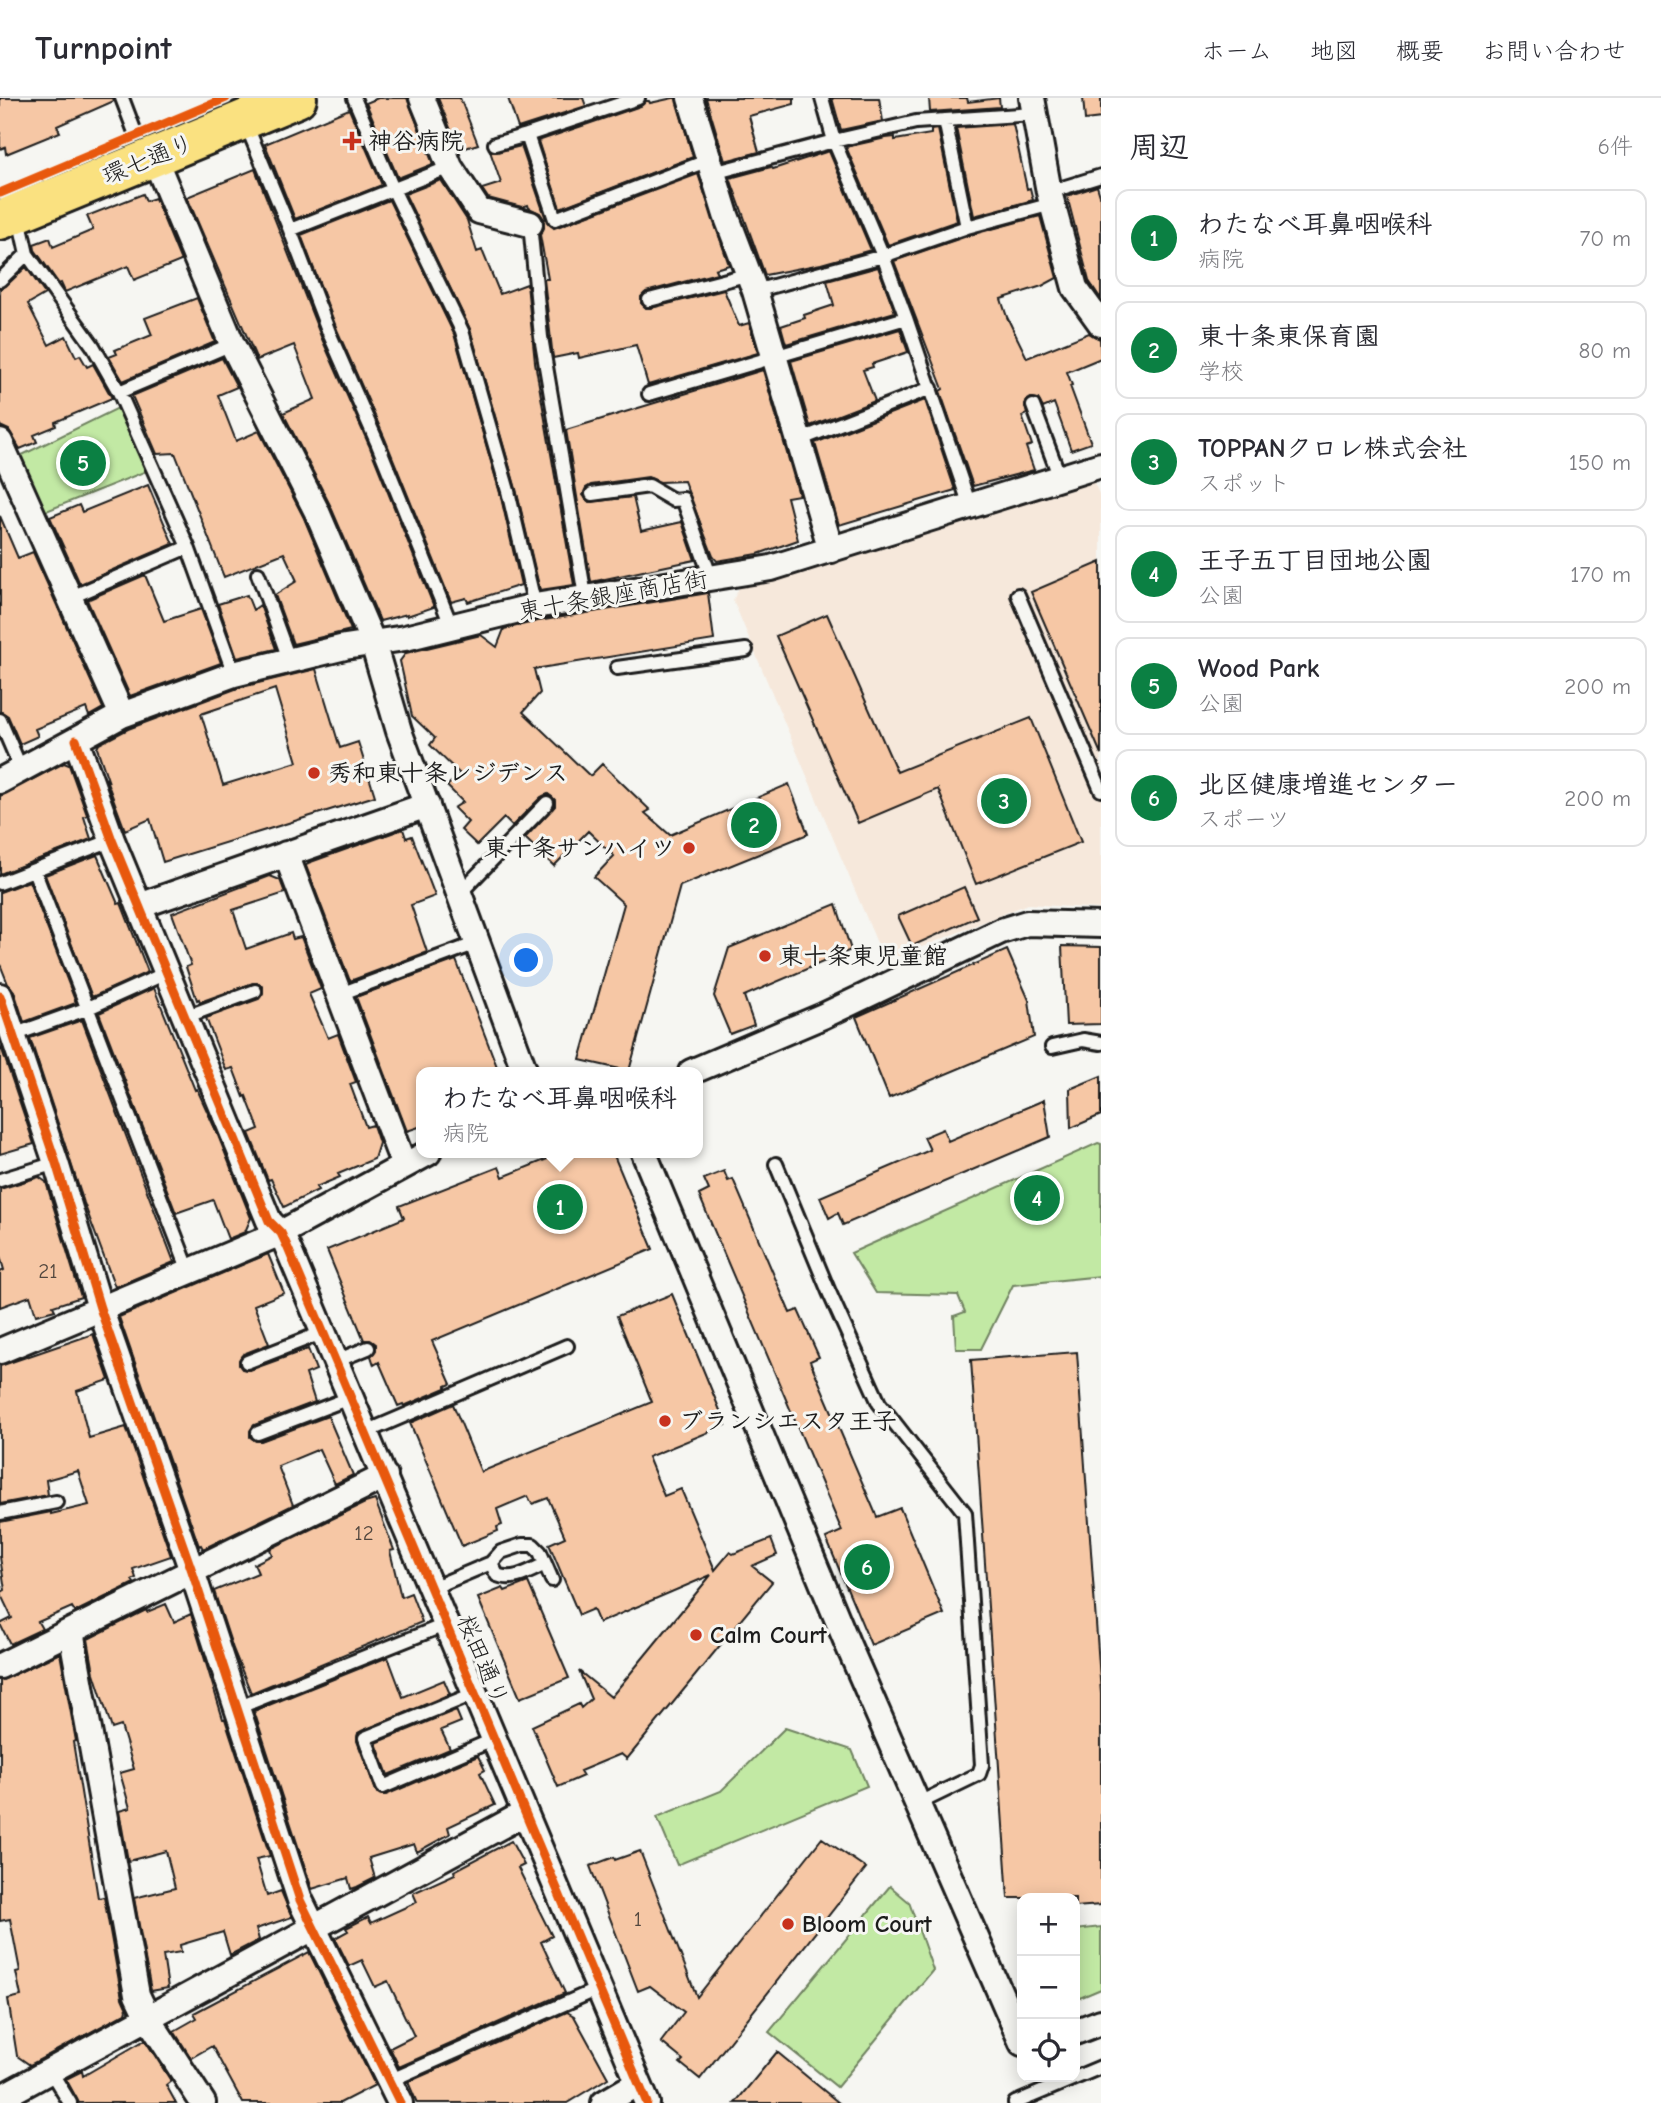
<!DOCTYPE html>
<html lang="ja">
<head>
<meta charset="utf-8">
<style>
	body { margin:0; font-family:"Comic Neue","Klee One",sans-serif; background:#f2f2f3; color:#2b2b33 }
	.controls { position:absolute; right:21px; bottom:21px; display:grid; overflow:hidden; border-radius:14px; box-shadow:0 4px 18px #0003 }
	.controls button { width:63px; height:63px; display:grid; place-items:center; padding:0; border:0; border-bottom:2px solid #e1e1e2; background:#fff; color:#2b2b33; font:35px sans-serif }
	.you { position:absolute; left:527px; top:863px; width:24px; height:24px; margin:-18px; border:5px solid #fff; border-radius:50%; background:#1a73e8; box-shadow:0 0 0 10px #1a73e833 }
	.badge { display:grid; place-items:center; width:46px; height:46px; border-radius:50%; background:#0b8043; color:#fff; font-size:23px; font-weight:700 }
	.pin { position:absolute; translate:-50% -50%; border:4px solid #fff; box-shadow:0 2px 7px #0006 }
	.popup { position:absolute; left:416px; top:969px; width:287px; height:91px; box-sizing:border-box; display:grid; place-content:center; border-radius:14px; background:#fff; filter:drop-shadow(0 2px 5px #0005); font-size:23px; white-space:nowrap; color:#7c7c81 }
	.popup b { font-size:26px; color:#2b2b33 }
	.popup::after { content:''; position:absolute; left:50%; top:100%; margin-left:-14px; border:14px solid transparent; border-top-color:#fff }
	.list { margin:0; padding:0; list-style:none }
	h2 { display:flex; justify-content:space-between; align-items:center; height:91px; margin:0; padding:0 28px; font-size:30px }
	h2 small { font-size:23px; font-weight:400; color:#7c7c81 }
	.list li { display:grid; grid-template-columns:46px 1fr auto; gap:21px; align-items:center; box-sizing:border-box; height:98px; margin:0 14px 14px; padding:0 14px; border:2px solid #e1e1e2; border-radius:14px }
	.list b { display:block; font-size:26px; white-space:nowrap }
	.list p { margin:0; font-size:23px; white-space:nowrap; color:#7c7c81 }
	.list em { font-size:23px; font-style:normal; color:#7c7c81 }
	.icon { flex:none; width:38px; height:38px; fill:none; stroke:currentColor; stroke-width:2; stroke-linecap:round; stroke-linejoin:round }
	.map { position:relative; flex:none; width:1101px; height:2005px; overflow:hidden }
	header { display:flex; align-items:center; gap:42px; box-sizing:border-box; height:98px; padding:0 35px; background:#fff; border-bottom:2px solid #e1e1e2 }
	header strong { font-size:33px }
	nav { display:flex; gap:38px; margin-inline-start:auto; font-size:24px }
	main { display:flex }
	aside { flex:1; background:#fff }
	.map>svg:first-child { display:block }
	.built { fill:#f6e8db }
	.green { fill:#c2e9a4; stroke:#6f8260; stroke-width:2 }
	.building { fill:#f6c7a5; stroke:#1c1c1c; stroke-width:2; fill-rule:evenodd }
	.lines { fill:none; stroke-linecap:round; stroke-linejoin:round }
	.service-casing { stroke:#1c1c1c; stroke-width:18 }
	.minor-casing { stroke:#1c1c1c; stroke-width:30 }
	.primary-casing { stroke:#1c1c1c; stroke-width:44 }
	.service { stroke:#f6f6f2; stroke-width:12 }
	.minor { stroke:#f6f6f2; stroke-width:24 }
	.primary { stroke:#fae180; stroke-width:38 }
	.cycleway-casing { stroke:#f6f6f2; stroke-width:13 }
	.cycleway { stroke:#e8590c; stroke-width:9 }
	.poi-dot { fill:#c8321e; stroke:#f6f6f2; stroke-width:2.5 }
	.labels { text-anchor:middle; stroke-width:6; stroke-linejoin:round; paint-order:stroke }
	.number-label { font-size:21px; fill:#52473e }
	.poi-label { font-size:24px; font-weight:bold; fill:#1c1c1c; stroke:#f6f6f2; text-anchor:start }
	.street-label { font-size:24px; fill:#1c1c1c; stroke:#f6f6f2 }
</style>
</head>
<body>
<header>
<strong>Turnpoint</strong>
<nav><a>ホーム</a><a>地図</a><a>概要</a><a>お問い合わせ</a></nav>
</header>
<main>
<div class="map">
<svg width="1101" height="2005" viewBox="0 0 1101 2005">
	<rect width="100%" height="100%" fill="#f6f6f2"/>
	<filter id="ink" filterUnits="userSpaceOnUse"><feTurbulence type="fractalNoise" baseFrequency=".0143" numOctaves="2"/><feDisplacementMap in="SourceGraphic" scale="14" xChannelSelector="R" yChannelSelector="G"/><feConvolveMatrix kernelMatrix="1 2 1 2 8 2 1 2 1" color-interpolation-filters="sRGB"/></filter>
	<g filter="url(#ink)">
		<path class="built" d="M1091,378L1101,400V811L1028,806L885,864L733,502L740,488Z"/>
		<path class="green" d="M120,309L149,372L39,416L18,359Z
			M1098,1045L1101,1046V1178L1013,1187L981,1251H956L954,1218L965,1214L958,1197L876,1195L851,1155Z
			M785,1630L852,1652L867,1688L677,1767L657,1719L721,1693Z
			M890,1788L909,1804L933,1872L837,1989L769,1934Z
			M1101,1829V1891L1075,1902V1832Z"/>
		<path class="building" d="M0,0H113L114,3L57,28L60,34L6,56L5,49L0,51Z
			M378,0H407L433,66L398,80L366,5Z
			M438,0H460L478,46L459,52Z
			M508,0H583L586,8L518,30Z
			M673,0H676L693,59L560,110L538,43L641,8L646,3H649L650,5Z
			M706,0H794V6L749,18L759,54L725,63Z
			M832,0H879L883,23L841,32Z
			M929,0H967L968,4L999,0L1000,9L930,14Z
			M1083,0H1101V20L1085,22Z
			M349,11L382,87L295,121L265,46Z
			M1013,26L1027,91L1030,90L1033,102L974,118L956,30Z
			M938,31L957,123L888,147L846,49L886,40L895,39V42L931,36V32Z
			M521,48L547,124L554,130L698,76L729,167L715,171L717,175L646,194L641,199V205L646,210H651L724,192L739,228L749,225L758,255L648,287L636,247L579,260L578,255L553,260L544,181H548L540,137L544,130V121L540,115L529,110L528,107L522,109L488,100L482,91L501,85L490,53L497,54Z
			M829,53L871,152L821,166L765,177L730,80L771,69L773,71Z
			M255,71L322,241L369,347L434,509L407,518V516L380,523L330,407L283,315L315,301L294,247L257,262L187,99Z
			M441,82L467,122L477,154L482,152L500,196L527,186L535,264L574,487L540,492L516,391L470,231L405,96Z
			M1097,88L1101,101V201L1089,183L1067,98Z
			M143,96L146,103L155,100L181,163L134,182L128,168L65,194L61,185L59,186L35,152L34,146L50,140L53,149L93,132L87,118Z
			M389,102L454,236L500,395L521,487L468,504L466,500L451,504L385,341L338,234L301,137Z
			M1040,118L1057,180L1042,188L1001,201L1007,219L1027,260L1089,235L1100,241L1101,260L1067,274L1072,287L1070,288L1091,345L1071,352L1054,305L1043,310L1038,301L1031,300L1025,306L1027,316L1022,318L1032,347L1026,349L1034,372L973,388L940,293L943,291L894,163L970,137Z
			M26,169L45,196L28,206L49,247L66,238L76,259L80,257L87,269L93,266L112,300L55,324L56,328L34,337L37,344L20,351L9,332L0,328V191L6,188Z
			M878,169L895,214L786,246L781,228L805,220L804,217L834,207L827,183Z
			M197,200L215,244L123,283L109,259L117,256L115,252L152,237L145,220Z
			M900,231L908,254L872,266L873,269L863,272L875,303L810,328L791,263Z
			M222,260L237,289L218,297L236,343L259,333L304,420L351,532L293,546L275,497L297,483L284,455L224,479L175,355L157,356L132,298Z
			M763,272L799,397L787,399L798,442L758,456L717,463L713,458L684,383L660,384L648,379L591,387L586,390L583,397L589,404L633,399L641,433L682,424L695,462L591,484L566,332Z
			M925,302L955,392L839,427L815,345Z
			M148,387L173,446L80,486L50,419L79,407L82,414Z
			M0,418L18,460L33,454L103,610L89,618L86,610L35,631L38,638L20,646L8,618L0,613Z
			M1101,464V656L1031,494Z
			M145,477L164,523L201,511L221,565L130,598L87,502Z
			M708,495L714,542L534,571L540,595L523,614L590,678L602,666L650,712L645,715L670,737L789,686L808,736L680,788L629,973L580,962L624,806L594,779L614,758L588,733L554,768L525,740L555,708V702L548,696L541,699L512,728L504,720L477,747L461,732L468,724L454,710L463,704L447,688L460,676L430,647L435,640L412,618L400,563L406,555L481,537L497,549L504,531L538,523Z
			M247,497L253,512L260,507L276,551L237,560L218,506Z
			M827,516L897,674L1031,620L1081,744L976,786L938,691L858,725L776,538Z
			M316,571L340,650L358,644L375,698L163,764L150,721L125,732L106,681L108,682L97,650L99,646L128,631L238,590ZM275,591L297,664L223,687L201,616Z
			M64,665L69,667L87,717L84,719L91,741L0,776V698Z
			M403,731L406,740L412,738L435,798L411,807L427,854L350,883L306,768L308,765Z
			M97,757L118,806L121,805L148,874L92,899L45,777Z
			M270,778L280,782L285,795L233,812L246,851L291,835L293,841L301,839L321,891L309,896L328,940L338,936L356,984L350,986L366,1029L373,1027L379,1045L374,1061L338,1076L340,1079L316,1089L318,1092L284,1109L271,1081L268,1082L249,1035L259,1031L246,998L244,999L233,970L226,972L206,920L259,901L263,895V889L257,885H253L200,904L199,901L197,902L186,869L191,867L172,815Z
			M29,783L76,905L24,924L14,893L8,886L0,866V794Z
			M964,789L977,819L912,848L898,818Z
			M836,806L851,852L744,898L754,927L730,936L714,898L729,850Z
			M1062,848L1101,849V926L1066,927Z
			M1007,852L1029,902L1034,939L889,1000L856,919Z
			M456,862L499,974H422V1028L407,1033L356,899Z
			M154,890L195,992L197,991L217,1035L251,1120L245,1134L228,1141L213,1102L176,1115L99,915Z
			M82,922L174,1164L115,1189L84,1105L30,940Z
			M1,949L34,1046L0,1056V950Z
			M1101,978V1017L1071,1030L1070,991Z
			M1044,1002L1050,1039L843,1127L838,1115L829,1120L820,1099L930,1052L924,1039L943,1031L948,1043Z
			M562,1055H613L653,1151L432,1243L451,1286L446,1288V1290L404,1308L403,1306L398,1308L379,1264L374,1267L371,1258L376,1252V1246L370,1242H364L327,1152L404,1120L399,1108L499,1069L503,1079Z
			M724,1073L728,1083L733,1081L790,1215L798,1212L819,1259L810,1263L877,1419L900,1410L944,1516L871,1547L826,1440L842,1433L699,1097L709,1092L704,1081Z
			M39,1079L46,1084L81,1199L53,1208L55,1212L36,1217L30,1198L0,1209V1174L4,1172L0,1158V1091Z
			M268,1156L284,1195L254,1207L269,1246L243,1256L239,1262V1267L242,1271L250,1272L308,1251L316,1272L306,1276L315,1304L254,1327L250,1333V1339L256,1343H261L328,1318L353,1377L335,1386L319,1351L278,1368L293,1407L203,1451L201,1447L199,1448L119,1219Z
			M672,1196L726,1327L648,1359L664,1398L681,1391L715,1472L730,1454L733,1456L771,1441L777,1457L752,1468L772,1484L627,1661L621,1656L580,1673L583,1678L558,1689L532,1628L579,1606L581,1610L591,1601L579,1573L611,1599L711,1477L599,1525L593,1511L579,1517L549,1446L565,1439L548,1400L532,1406L528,1398L497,1411L502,1427L497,1429L498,1433L462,1448L410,1325L453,1306L481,1374L652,1304L617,1218Z
			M93,1236L109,1282L77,1293L89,1340L126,1329L171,1458L133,1471L136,1480L132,1482L134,1485L75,1514L72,1509L38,1524L42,1531L10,1546L0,1526L12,1520L0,1495L5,1492L0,1459V1424L51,1414V1416L89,1407L78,1373L46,1382L48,1397L0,1406V1268Z
			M1077,1254L1101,1596V1807L1075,1809V1800H1008L971,1262Z
			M375,1402L394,1452L390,1453L401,1499L411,1495L422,1524L251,1595L233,1551L214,1493L258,1475L254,1466L272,1457L270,1451L365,1405Z
			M528,1484L569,1580L520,1600L478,1500L503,1490L505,1493Z
			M166,1506L174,1524L191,1516L223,1621H225L270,1758L256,1761L267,1798L281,1793L292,1819L256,1831L259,1842L230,1857L223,1834L180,1847L181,1854L163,1857L168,1890L151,1893L134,1800L175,1790L166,1753L128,1763L119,1713L130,1710L120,1675L134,1671L121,1628L112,1631L94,1575L88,1541L146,1512L147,1514Z
			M60,1555L76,1643L73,1644L98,1800L104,1799L122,1900L127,1911L126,1915L30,1967L17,1958L8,1901L21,1898L16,1874L20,1873L10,1821L0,1823V1583Z
			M388,1559L403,1599L444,1582L450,1596L358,1635L357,1643L377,1695L386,1697L478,1658L485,1672L480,1675L495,1707L448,1729L450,1736L417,1754L414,1746L369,1760L375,1780L357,1789L351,1791L348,1780L312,1791L254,1613Z
			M456,1612L461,1624L441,1632L450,1651L388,1677L376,1645Z
			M822,1740L866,1770L700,1981L680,1965L683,1962L661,1944L684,1914L650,1888L638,1893L590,1768L614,1759L615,1762L640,1753L697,1899Z
			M511,1743L524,1767L518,1770L552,1838L541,1844L565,1895L399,1969L390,1950L414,1938L388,1883L375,1889L362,1862L349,1868L335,1840L348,1833L346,1830L368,1819L371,1825L417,1804L413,1795L455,1776L454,1773Z
			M309,1854L375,1987L340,2005H243L212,1948L191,1960L174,1933L197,1920L194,1915Z
			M567,1914L574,1918L608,1980L567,2005H417L408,1984Z
			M145,1942L171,1983L166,1987L176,2005H79L66,1981L82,1973L83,1978Z
			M777,1954L839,2005H735Z"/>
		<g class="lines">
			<g class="service-casing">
				<path id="service" d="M122,0L136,37
					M354,0L393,91L462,233L508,393L535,508
					M638,0L527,37L555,121L709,62
					M822,0L834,43L883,158L906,220L970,408
					M945,22L967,129
					M246,26L290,132L330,237L377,344L451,527
					M495,46L527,37
					M713,75L834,43L916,24L1033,16
					M1049,94L1101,78
					M19,120L27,156L93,248L119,294L188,449L234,576
					M530,126L541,239L585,498
					M290,132L450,69
					M0,182L27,156
					M755,193L883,158L967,129L1052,106
					M649,202L750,176
					M119,294L232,246
					M649,296L906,220
					M1033,308L1060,380
					M799,342L931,290
					M592,396L649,388L673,402L683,401L711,480
					M258,476L289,561
					M1018,497L1101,692
					M69,500L188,449
					M617,570L746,552
					M0,622L21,671
					M34,772L189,1173
					M0,785L112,742
					M459,796L547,705
					M340,896L477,845
					M185,919L255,893
					M13,937L86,911L166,875
					M1052,949L1083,942L1101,945
					M776,1066L829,1194L879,1305L965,1415L982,1667L979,1676L917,1706
					M0,1082L56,1065
					M336,1263L368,1250
					M247,1264L324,1234
					M366,1334L567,1248
					M258,1335L352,1299
					M0,1415L56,1404
					M491,1465L497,1477C513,1484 530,1473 545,1466
					M432,1490L491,1465L501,1454L522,1447H533L540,1454L552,1482
					M476,1595L365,1640L383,1689L495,1641
					M237,1610L447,1526
					M51,1974L70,2005
					M389,1983L598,1891
					M1015,2005L1101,1969"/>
			</g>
			<g class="minor-casing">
				<path id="minor" d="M422,0L450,69L479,113L530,126
					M690,0L726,117L755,193L831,452
					M1032,0L1049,94L1075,190L1101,226
					M154,59L232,246L317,414L373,545L399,633L525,974
					M0,344L122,617
					M76,642L112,742L269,1123L281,1135L287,1148L647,2005
					M0,683L122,617L234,576L345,549L405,540L535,508L771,470L1101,367
					M286,756L404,1068
					M139,808L427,707
					M0,898L56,1065L100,1210L192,1473L300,1802L400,2005
					M691,974L823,918L1001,833L1027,825L1101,827
					M644,1055L848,1547L1022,1945
					M0,1253L281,1135L428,1055
					M71,1533L137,1897L148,1920L203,2005
					M0,1568L385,1378
					M1075,1934L1101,1924
					M0,2000L525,1715
					M604,2005L638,1985"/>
			</g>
			<g class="primary-casing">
				<path id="primary" d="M0,122L297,0"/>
			</g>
			<use href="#service" class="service"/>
			<use href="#minor" class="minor"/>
			<use href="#primary" class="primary"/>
			<g class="cycleway-casing">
				<path id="cycleway" d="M0,95L226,0
					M76,642L112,742L269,1123L281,1135L287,1148L647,2005
					M0,898L56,1065L100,1210L192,1473L300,1802L400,2005"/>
			</g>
			<use href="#cycleway" class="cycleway"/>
		</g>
	</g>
	<g class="poi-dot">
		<path d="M348.5 32.5h7v7h7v7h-7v7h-7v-7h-7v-7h7z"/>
		<circle cx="314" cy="675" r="7"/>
		<circle cx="689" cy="750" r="7"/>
		<circle cx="765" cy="858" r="7"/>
		<circle cx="665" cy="1323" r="7"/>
		<circle cx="696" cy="1537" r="7"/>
		<circle cx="788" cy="1826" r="7"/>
	</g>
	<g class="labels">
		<g class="number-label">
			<text x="48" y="1180">21</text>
			<text x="364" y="1442">12</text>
			<text x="638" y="1828">1</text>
		</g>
		<g class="poi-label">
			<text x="368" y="51">神谷病院</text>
			<text x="328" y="683">秀和東十条レジデンス</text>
			<text x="675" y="758" text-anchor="end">東十条サンハイツ</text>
			<text x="779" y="866">東十条東児童館</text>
			<text x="679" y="1331">ブランシエスタ王子</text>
			<text x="710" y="1545">Calm Court</text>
			<text x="802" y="1834">Bloom Court</text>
		</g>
		<g class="street-label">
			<text transform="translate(148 61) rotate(-22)" y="8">環七通り</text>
			<text transform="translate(613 497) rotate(-10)" y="8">東十条銀座商店街</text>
			<text transform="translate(483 1562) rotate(67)" y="8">桜田通り</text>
		</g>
	</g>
</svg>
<div class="controls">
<button>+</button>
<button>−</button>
<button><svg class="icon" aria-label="locate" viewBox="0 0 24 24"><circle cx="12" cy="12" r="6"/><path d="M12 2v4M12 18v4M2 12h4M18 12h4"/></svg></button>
</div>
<div class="you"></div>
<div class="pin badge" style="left:560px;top:1109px">1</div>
<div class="popup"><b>わたなべ耳鼻咽喉科</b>病院</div>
<div class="pin badge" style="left:754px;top:727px">2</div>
<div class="pin badge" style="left:1004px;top:703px">3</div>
<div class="pin badge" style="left:1037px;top:1100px">4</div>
<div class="pin badge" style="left:83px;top:365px">5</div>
<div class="pin badge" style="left:867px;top:1469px">6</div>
</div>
<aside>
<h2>周辺<small>6件</small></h2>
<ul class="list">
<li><span class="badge">1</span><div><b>わたなべ耳鼻咽喉科</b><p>病院</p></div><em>70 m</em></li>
<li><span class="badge">2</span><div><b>東十条東保育園</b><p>学校</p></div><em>80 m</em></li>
<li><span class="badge">3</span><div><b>TOPPANクロレ株式会社</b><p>スポット</p></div><em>150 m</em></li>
<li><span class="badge">4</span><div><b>王子五丁目団地公園</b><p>公園</p></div><em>170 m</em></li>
<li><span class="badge">5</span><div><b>Wood Park</b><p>公園</p></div><em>200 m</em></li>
<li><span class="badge">6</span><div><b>北区健康増進センター</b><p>スポーツ</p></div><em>200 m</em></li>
</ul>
</aside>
</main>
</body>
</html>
